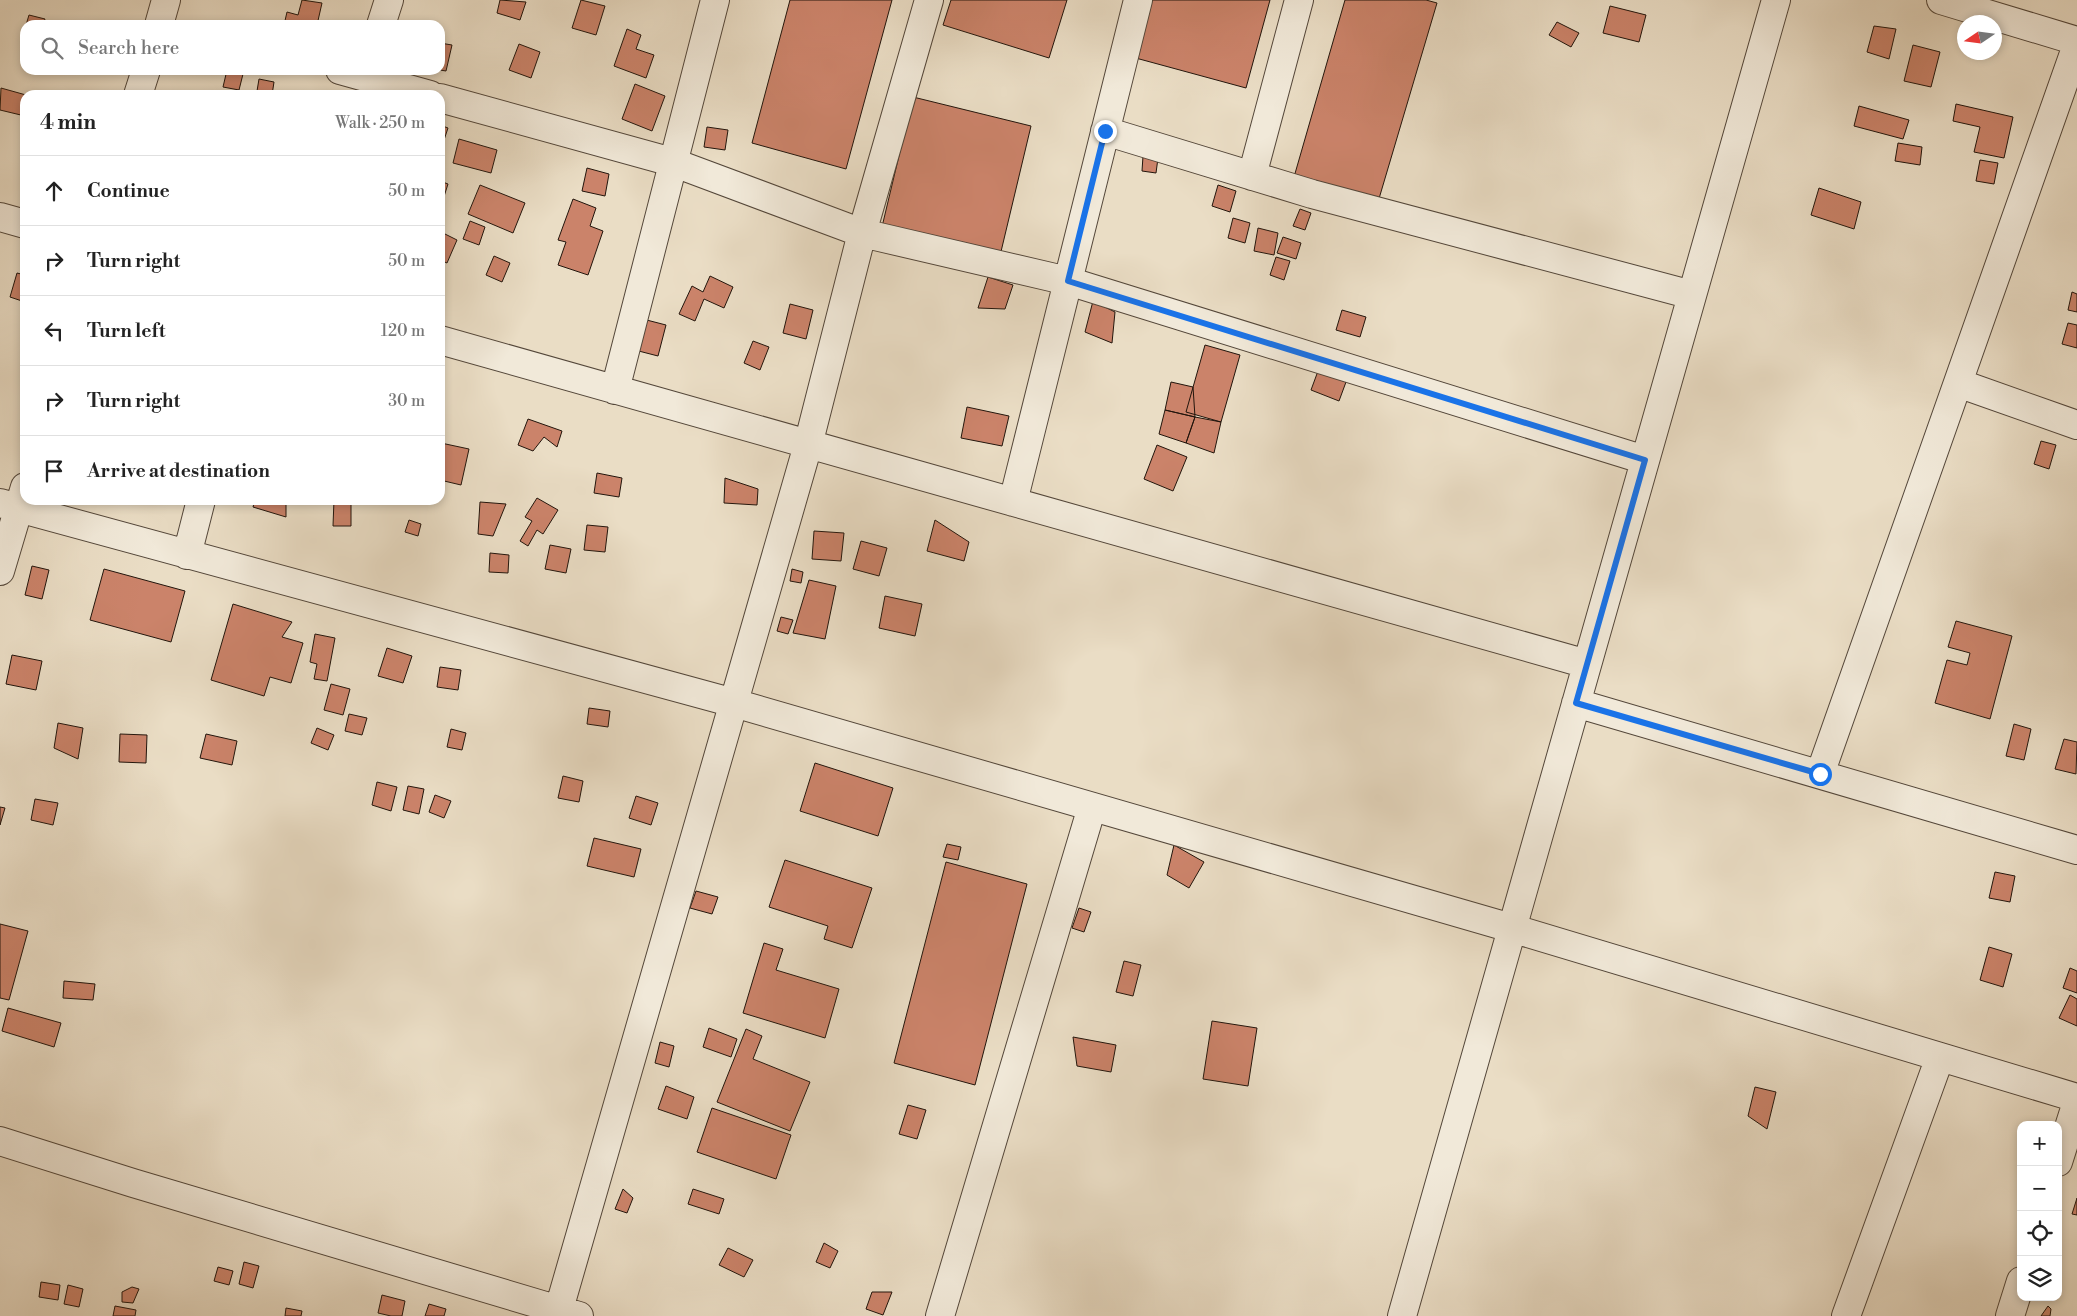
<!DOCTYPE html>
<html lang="en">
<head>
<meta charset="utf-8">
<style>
	body { margin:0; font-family:"Libre Bodoni",serif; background:#f2f2f2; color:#222 }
	.controls { position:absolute; right:15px; bottom:15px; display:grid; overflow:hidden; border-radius:10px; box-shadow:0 2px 8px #0003 }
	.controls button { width:45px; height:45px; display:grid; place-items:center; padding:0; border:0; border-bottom:1px solid #e0e0e0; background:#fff; color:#222; font:25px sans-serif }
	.compass { position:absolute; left:1957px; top:15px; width:45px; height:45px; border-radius:50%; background:#fff; box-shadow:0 2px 8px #0003; rotate:257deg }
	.stop { position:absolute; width:15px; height:15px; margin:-11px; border:4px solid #1a73e8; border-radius:50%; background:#fff }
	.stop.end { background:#1a73e8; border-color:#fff; box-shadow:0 1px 5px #0008 }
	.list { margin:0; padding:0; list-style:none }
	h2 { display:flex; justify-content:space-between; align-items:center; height:65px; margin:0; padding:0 20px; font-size:21px }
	h2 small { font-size:16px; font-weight:400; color:#767676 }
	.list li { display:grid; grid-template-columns:32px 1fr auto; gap:15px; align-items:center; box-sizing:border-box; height:70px; padding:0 20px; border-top:1px solid #e0e0e0 }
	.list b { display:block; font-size:19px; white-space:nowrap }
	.list em { font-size:16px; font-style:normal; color:#767676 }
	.icon { flex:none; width:28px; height:28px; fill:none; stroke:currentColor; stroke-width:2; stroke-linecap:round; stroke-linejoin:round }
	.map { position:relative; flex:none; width:2077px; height:1316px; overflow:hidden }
	.search { position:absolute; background:#fff; box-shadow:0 2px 8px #0003; left:20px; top:20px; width:425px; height:55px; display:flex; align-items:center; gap:12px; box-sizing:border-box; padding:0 18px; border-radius:15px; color:#767676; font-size:19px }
	.panel { position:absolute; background:#fff; box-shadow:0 2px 8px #0003; left:20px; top:90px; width:425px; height:415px; border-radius:15px }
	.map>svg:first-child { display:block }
	.building { fill:#cb836a; stroke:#22150c }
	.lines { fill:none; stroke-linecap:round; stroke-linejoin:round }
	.minor-casing { stroke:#54473a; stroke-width:30 }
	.minor { stroke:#f1e9d9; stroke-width:28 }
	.route { stroke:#1a73e8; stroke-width:6 }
</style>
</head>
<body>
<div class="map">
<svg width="2077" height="1316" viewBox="0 0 2077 1316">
	<rect width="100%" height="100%" fill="#eaddc5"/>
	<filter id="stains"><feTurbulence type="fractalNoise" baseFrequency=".004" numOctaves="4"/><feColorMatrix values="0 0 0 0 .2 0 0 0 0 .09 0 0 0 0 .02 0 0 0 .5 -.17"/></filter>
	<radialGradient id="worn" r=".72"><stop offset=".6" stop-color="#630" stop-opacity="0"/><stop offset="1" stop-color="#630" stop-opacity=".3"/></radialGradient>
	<path class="building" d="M302,0L322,3L317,25H284L287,12L298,15Z
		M500,0L526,2L520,20L497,13Z
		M581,0L605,6L596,35L572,28Z
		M790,0H892L846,169L752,143Z
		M951,0H1067L1049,58L943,25Z
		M1148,0H1270L1246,88L1132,57Z
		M1345,0H1426L1437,3L1378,202L1294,177Z
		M1610,6L1646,15L1639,42L1603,33Z
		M29,15L45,19L43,25H26Z
		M1557,22L1579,33L1571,47L1549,35Z
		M1874,26L1896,29L1889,59L1867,52Z
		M627,29L641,35L636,49L654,55L646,78L614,66Z
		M440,43L452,45L446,71L440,70Z
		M519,44L540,52L531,78L509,70Z
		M1913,45L1940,52L1931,87L1904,81Z
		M227,70L243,74L239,90L223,87Z
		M259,79L274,82L272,95L257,91Z
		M635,84L665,96L652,131L622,119Z
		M1,88L26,95L25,116L0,110Z
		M913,97L1031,126L999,260L881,231Z
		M1956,104L2013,117L2004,158L1974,152L1980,127L1953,121Z
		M1859,106L1909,120L1903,139L1854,126Z
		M440,125L448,128L441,149H440Z
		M707,127L728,130L725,150L704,147Z
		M459,139L497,150L491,173L453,163Z
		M1898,143L1922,147L1920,165L1895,161Z
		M1143,156L1158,158L1156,173L1142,171Z
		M1980,160L1998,163L1994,184L1976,181Z
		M587,168L609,174L605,196L582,191Z
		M440,181L448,184L440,209Z
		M480,185L525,203L513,233L468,214Z
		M1218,185L1236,191L1230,212L1212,206Z
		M1819,188L1861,202L1854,229L1811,215Z
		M573,199L596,208L590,226L603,231L588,275L558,265L566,242L558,240Z
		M1300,209L1311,213L1305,230L1293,226Z
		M1233,218L1250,223L1245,243L1228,238Z
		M470,221L485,227L479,245L463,239Z
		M1258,228L1278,233L1274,255L1254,251Z
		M443,233L457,240L447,263L440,260V239Z
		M1283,237L1301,243L1296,259L1277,253Z
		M494,256L510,263L502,282L486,275Z
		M1276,257L1290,261L1284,280L1270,275Z
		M17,273L25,275V302L10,297Z
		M710,276L733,287L724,308L704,299L695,321L679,314L692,286L703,292Z
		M988,277L1013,285L1005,309L978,308Z
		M2072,292L2077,294V312L2068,310Z
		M1093,301L1115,312L1112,343L1085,332Z
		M790,304L813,310L806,339L783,333Z
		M1342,310L1366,317L1360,337L1336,330Z
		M635,317L666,325L658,356L627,348Z
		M2068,323L2077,325V348L2062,344Z
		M753,341L769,347L760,370L744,363Z
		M1205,345L1240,355L1221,422L1186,412Z
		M1318,371L1346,382L1339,401L1311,390Z
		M1171,382L1193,387L1195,417L1165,410Z
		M967,407L1009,416L1002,446L961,438Z
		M1165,410L1195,417L1186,443L1159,434Z
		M1195,417L1221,422L1214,453L1186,443Z
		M528,419L562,431L557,447L544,437L533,451L518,445Z
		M2041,441L2056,445L2049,469L2034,464Z
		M441,443L469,449L461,485L440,480Z
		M1157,445L1187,457L1173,491L1144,479Z
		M597,473L622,478L619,497L594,493Z
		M725,478L758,489L757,505L724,503Z
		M537,498L558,510L543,534L537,530L528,546L520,541L532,521L525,517Z
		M255,500H286V517L253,507Z
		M334,500H351V526H333Z
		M480,502L506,504L493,536L478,534Z
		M409,520L421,524L418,536L405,532Z
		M935,520L969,542L964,561L927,551Z
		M587,525L608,527L605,552L584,550Z
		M814,531L844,533L841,561L812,559Z
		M861,541L887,548L879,576L853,569Z
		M550,545L571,549L566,573L545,569Z
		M490,553L509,555L508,573L489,572Z
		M32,566L49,570L42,599L25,595Z
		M104,569L185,591L171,642L90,620Z
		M792,569L803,572L801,583L790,581Z
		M809,580L836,586L825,639L793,633Z
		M885,596L922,604L915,636L879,628Z
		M233,604L292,622L282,637L303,643L291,683L270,677L264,696L211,680Z
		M781,617L793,620L788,634L777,631Z
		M1956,621L2012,636L1990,719L1935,703L1947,660L1967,665L1970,653L1948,647Z
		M315,634L335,638L327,681L314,679L317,664L310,662Z
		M387,648L412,656L403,683L378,676Z
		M12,655L42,661L36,690L6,684Z
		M440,667L461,670L458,690L437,687Z
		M331,684L350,689L343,715L324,710Z
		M589,708L610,711L608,727L587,724Z
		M349,714L367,718L362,735L345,731Z
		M58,723L83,728L78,759L54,748Z
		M2014,724L2031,729L2024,760L2006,756Z
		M317,728L334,735L328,750L311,743Z
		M451,729L466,733L462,750L447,747Z
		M120,734L147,735L146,763L119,762Z
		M206,734L237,741L232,765L200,758Z
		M2064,739L2077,742L2076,774L2055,769Z
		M815,763L893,788L878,836L800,811Z
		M563,776L583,781L579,802L558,798Z
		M377,782L397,787L391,811L372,805Z
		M408,786L424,789L419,814L403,810Z
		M435,795L451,801L444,818L429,812Z
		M636,796L658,803L651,825L629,818Z
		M35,799L58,803L53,825L31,820Z
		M0,807L5,808L0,825Z
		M594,838L641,849L634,877L587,866Z
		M947,844L961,847L958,860L943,857Z
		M1174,845L1204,862L1189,888L1167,875Z
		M785,860L872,888L852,948L824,939L828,926L769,907Z
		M946,862L1027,884L975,1085L894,1063Z
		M1995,872L2015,876L2010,902L1989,898Z
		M696,891L718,897L712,914L690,908Z
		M1079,908L1091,912L1084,932L1072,928Z
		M0,924L28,931L9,1000L0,998Z
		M764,943L783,949L776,970L839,989L825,1038L743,1013Z
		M1989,947L2012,954L2003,987L1980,980Z
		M1124,961L1141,965L1133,996L1116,992Z
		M2070,968L2077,971V993L2063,988Z
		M64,981L95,984L93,1000L63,998Z
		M2070,995L2077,999V1026L2059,1018Z
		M8,1008L61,1023L54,1047L2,1031Z
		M1212,1021L1257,1028L1248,1086L1203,1079Z
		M709,1028L737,1039L731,1057L703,1047Z
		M746,1029L762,1036L753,1059L810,1082L790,1131L717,1102Z
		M1073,1037L1116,1045L1111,1072L1077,1066Z
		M660,1042L674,1046L669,1067L655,1063Z
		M666,1086L694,1097L687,1119L658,1109Z
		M1755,1087L1776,1092L1767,1129L1748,1116Z
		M908,1105L926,1110L917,1139L899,1134Z
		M712,1108L791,1135L776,1179L697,1152Z
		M623,1189L633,1198L627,1213L615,1209Z
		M693,1189L724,1199L719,1214L688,1204Z
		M2077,1198V1215L2072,1214Z
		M824,1243L838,1251L830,1268L816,1262Z
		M728,1248L753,1260L744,1277L719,1265Z
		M244,1262L259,1266L253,1288L239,1284Z
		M218,1267L233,1271L229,1285L214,1281Z
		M41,1282L60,1285L58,1300L39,1297Z
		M68,1285L83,1289L79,1307L64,1304Z
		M132,1287L139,1289L133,1303L122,1302V1292Z
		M872,1292H892L883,1315L866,1309Z
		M382,1295L405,1301L402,1316H391L378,1313Z
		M429,1304L446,1309L444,1316H425Z
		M115,1306L136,1310L135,1316H113Z
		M2048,1306L2051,1309L2050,1316H2041Z
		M286,1308L302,1311L301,1316H285Z"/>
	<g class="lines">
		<g class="minor-casing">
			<path id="minor" d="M1941,0L2077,41
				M159,25L166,0
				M381,25L389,0
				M340,70L430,95
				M138,95L146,70
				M440,98L672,162L862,233L1068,281L1645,460
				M1105,131L1312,194L1692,295
				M1252,176L1299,0
				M0,217L25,224
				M440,340L1587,664
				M1958,383L2077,425
				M615,390L715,0
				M1013,502L1138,0
				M0,503L734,703L1511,928L2077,1098
				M187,555L201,500
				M0,571L25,487
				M1576,703L2077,850
				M1820,774L2077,45
				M0,1141L133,1183L579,1316
				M2058,1162L2077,1102
				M557,1316L808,445L862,233L929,0
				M940,1316L1092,807
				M1402,1316L1776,0
				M1846,1316L1940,1057
				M2010,1316L2021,1281"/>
		</g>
		<use href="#minor" class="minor"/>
	</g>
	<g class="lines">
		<path class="route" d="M1105,131L1068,281L1645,460L1576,703L1820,774"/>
	</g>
	<rect width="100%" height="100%" filter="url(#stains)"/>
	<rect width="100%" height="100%" fill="url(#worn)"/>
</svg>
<div class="controls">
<button>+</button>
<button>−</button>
<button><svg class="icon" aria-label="locate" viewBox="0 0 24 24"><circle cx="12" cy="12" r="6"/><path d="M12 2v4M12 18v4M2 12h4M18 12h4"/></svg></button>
<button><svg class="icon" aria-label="layers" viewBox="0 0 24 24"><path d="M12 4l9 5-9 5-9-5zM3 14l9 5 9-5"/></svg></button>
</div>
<svg class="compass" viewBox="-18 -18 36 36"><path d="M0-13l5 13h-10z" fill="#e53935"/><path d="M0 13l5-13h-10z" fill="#767676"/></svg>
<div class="stop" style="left:1820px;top:774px"></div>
<div class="stop end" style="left:1105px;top:131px"></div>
<div class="search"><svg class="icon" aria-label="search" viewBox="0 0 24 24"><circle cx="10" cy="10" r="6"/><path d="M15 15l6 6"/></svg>Search here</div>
<section class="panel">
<h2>4 min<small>Walk · 250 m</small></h2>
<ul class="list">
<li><svg class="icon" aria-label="ahead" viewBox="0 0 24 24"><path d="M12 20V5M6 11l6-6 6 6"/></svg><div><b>Continue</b></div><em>50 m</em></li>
<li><svg class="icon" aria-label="right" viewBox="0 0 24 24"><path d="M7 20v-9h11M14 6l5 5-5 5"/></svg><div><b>Turn right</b></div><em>50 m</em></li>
<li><svg class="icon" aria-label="left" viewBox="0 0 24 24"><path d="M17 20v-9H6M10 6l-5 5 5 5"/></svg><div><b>Turn left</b></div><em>120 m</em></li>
<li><svg class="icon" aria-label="right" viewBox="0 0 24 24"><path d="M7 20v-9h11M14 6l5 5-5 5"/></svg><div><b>Turn right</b></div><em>30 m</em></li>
<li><svg class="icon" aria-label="arrive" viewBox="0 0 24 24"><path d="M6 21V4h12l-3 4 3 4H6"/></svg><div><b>Arrive at destination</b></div></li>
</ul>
</section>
</div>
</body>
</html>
